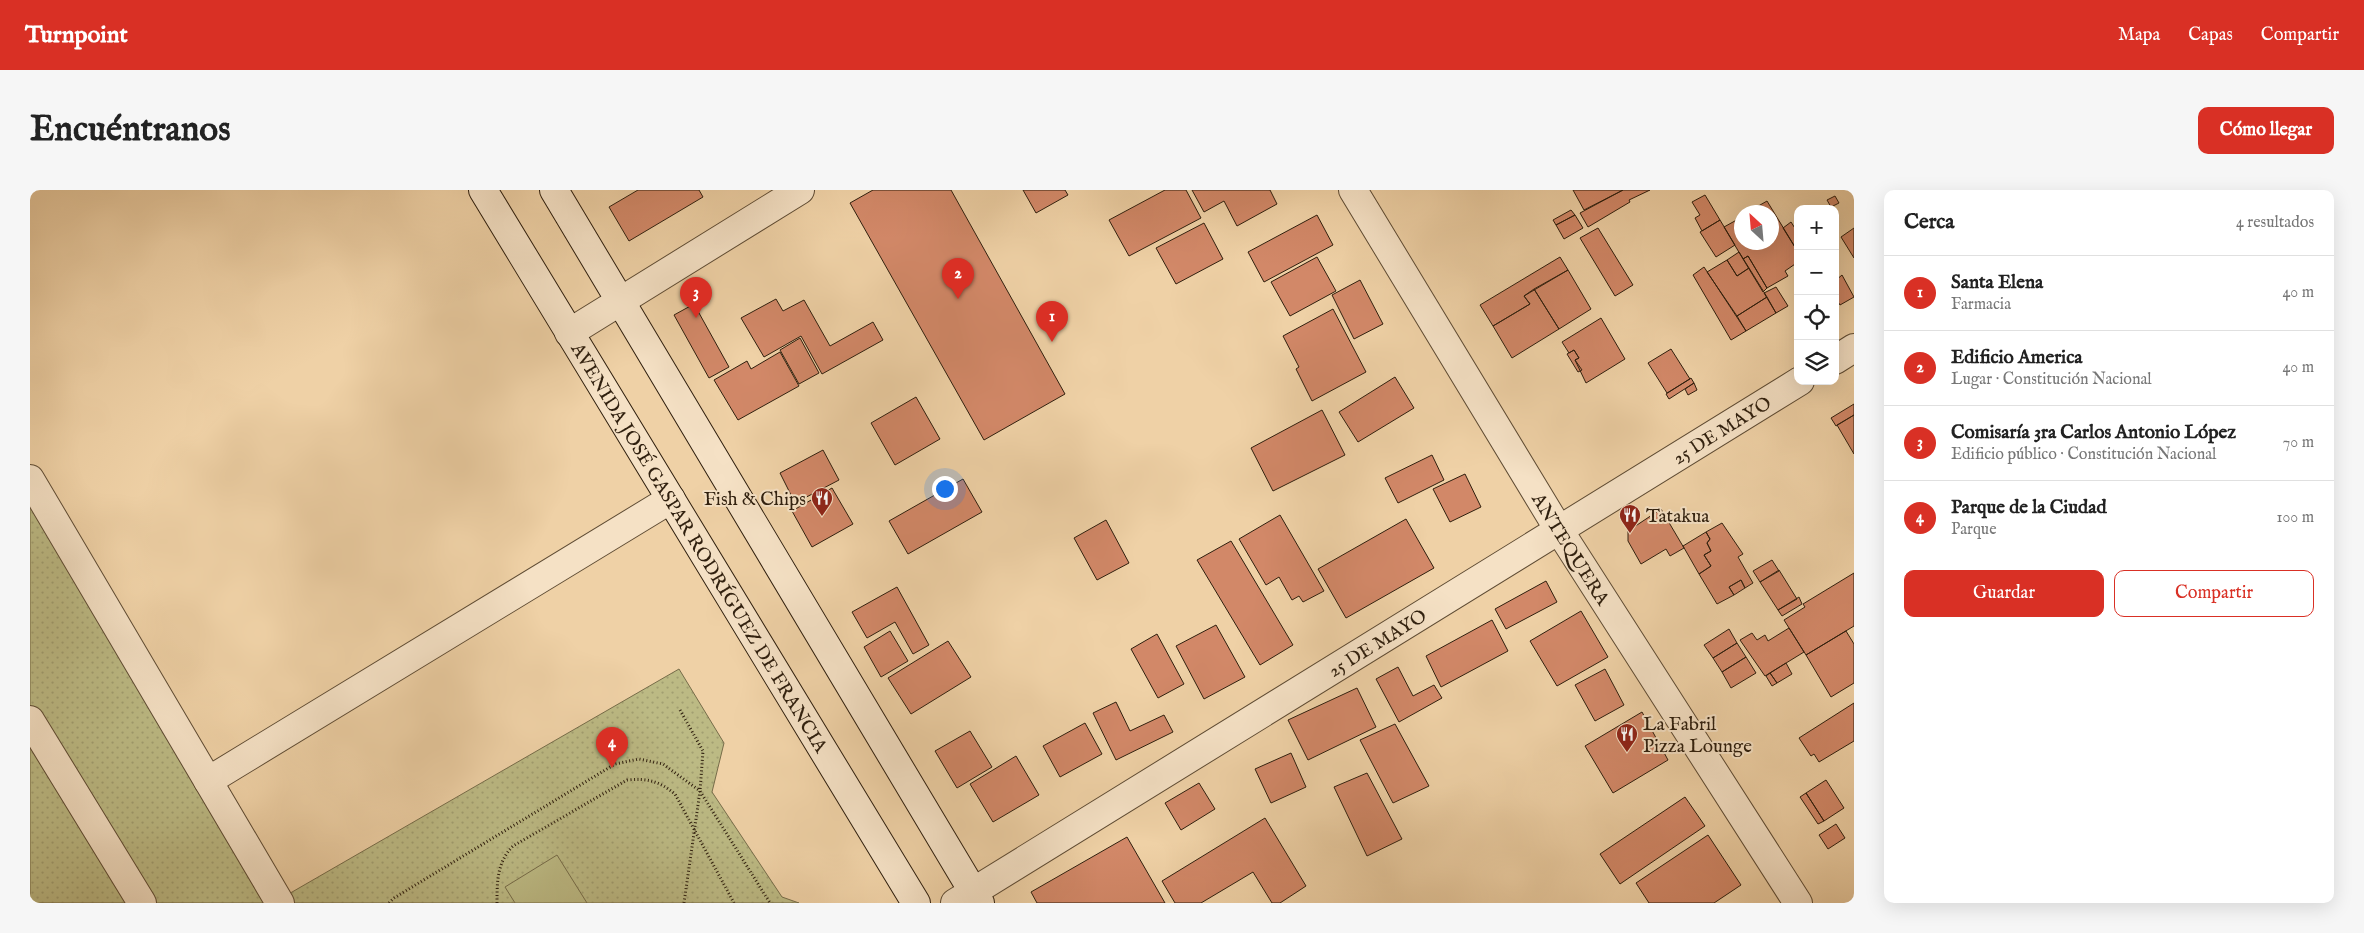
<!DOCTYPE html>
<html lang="es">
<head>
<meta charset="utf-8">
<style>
	body { margin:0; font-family:"IM FELL English",serif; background:#f6f6f6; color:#222 }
	.controls { position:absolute; right:15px; top:15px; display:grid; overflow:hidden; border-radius:10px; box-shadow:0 5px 20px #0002 }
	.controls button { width:45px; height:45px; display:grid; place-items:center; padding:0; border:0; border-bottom:1px solid #e0e0e0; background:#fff; color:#222; font:25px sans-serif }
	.compass { position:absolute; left:1704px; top:15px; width:45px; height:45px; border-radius:50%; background:#fff; box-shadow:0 5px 20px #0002; rotate:334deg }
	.you { position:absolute; left:914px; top:298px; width:18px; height:18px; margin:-12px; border:4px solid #fff; border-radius:50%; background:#1a73e8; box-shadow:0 0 0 8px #1a73e833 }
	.badge { display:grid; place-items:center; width:32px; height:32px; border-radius:50%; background:#d93025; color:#fff; font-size:16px; font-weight:700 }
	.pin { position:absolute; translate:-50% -41px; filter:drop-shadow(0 1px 2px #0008) }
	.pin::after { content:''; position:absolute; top:26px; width:18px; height:15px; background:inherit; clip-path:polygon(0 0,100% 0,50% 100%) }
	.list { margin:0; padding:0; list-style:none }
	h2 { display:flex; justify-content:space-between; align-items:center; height:65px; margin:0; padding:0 20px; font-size:21px }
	h2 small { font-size:16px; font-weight:400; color:#767676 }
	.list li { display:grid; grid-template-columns:32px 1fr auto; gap:15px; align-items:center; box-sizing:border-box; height:75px; padding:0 20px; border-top:1px solid #e0e0e0 }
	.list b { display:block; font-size:19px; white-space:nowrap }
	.list p { margin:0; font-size:16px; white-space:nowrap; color:#767676 }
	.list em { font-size:16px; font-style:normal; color:#767676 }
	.actions { display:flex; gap:10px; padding:15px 20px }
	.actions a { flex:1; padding:11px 0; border:1px solid #d93025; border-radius:10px; text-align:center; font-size:18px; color:#d93025 }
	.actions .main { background:#d93025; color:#fff }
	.icon { flex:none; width:28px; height:28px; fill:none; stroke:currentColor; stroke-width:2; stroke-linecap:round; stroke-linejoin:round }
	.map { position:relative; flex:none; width:1824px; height:713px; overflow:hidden; border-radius:10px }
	header { display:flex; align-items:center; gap:30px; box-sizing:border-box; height:70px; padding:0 25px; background:#d93025; color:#fff }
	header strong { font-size:24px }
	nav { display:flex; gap:28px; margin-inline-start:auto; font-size:18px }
	.intro { display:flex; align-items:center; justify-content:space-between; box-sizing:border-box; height:120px; padding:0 30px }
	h1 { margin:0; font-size:35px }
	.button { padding:12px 22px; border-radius:10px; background:#d93025; color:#fff; font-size:18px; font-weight:700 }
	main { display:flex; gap:30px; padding:0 30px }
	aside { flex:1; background:#fff; border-radius:10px; box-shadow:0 5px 20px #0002 }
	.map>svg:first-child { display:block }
	.park { fill:url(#park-dots); stroke:#766c49 }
	.pitch { fill:#bcba84; stroke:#766c49 }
	.building { fill:#d28868; stroke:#2f1f0e }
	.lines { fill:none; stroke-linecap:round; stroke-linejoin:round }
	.minor-casing { stroke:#5f4c34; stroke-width:30 }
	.secondary-casing { stroke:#2f1f0e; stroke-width:30 }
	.path { stroke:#2f1f0e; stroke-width:3; stroke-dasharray:1 2.5; stroke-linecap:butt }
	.minor { stroke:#f5e1c5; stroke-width:28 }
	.secondary { stroke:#f5e1c5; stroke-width:28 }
	.labels { text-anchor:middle; stroke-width:4; stroke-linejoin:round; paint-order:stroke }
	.street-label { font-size:19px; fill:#2f1f0e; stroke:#f5e1c5 }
	.poi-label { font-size:19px; fill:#2f1f0e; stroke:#f5e1c5; text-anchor:start }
</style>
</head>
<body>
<header>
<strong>Turnpoint</strong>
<nav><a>Mapa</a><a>Capas</a><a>Compartir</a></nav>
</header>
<div class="intro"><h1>Encuéntranos</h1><a class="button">Cómo llegar</a></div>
<main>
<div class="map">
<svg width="1824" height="713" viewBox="0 0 1824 713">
	<defs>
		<pattern id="park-dots" width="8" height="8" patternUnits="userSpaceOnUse" patternTransform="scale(1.25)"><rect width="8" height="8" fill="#bcba84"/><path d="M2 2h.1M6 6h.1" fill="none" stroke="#a29f71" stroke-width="1.8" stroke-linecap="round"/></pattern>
	</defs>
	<rect width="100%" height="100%" fill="#efd1a6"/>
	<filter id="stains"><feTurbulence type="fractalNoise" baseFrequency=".004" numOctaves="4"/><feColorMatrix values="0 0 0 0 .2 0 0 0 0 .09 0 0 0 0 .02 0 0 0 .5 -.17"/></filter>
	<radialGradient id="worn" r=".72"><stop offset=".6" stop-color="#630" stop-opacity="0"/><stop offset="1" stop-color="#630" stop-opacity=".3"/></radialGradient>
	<path class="park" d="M0,297L235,713H0Z
		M649,479L694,553L682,602L752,707L769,713H243Z"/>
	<path class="pitch" d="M527,665L557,713H485L475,697Z"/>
	<path class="building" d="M608,0H669L673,7L599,51L579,17Z
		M843,0H921L1035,204L954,250L820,13Z
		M993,0H1035L1038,5L1006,23Z
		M1135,0H1156L1171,28L1099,66L1079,30Z
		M1162,0H1240L1247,14L1207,36L1194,11L1174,22Z
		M1543,0H1593L1554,20Z
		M1593,0H1620L1599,10L1600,12L1558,37L1550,23Z
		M1675,5L1690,30L1672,41L1665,28L1670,25L1662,12Z
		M1805,6L1809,13L1801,17L1797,10Z
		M1737,11L1768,62V72L1755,81L1758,86L1737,98L1718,66L1713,69L1694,37L1712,27V52H1742V22H1718Z
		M1541,20L1545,25L1526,35L1523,30Z
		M1287,25L1303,55L1234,92L1218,62Z
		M1545,25L1553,38L1534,49L1526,35Z
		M1690,30L1705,55L1686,67L1670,42Z
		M1761,32L1768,43V62L1753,38Z
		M1174,33L1193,69L1146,94L1126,58Z
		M1568,38L1603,95L1585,106L1550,48Z
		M1824,38V68L1811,47Z
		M1709,62L1719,78L1707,86L1697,70Z
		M1718,66L1737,98L1733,102L1713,69Z
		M1287,67L1306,101L1260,126L1241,92Z
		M1530,67L1538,80L1494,106L1500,114L1463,136L1450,115Z
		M1697,70L1707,86L1719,78L1737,107L1707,126L1677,82Z
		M1674,77L1716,141L1701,150L1663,85Z
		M1538,80L1561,119L1529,139L1504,99Z
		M1812,85L1824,107L1810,115L1805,107V91Z
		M1330,90L1353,134L1324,149L1302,105Z
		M1746,97L1758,116L1746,123L1734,103Z
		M1504,99L1529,139L1482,168L1463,136L1500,114L1494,106Z
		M1737,107L1746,123L1716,141L1707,126Z
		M746,109L753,121L774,110L800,156L843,132L853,150L792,184L771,146L734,167L711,128Z
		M664,114L699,177L679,188L644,125Z
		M1303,119L1336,182L1282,211L1266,179L1269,177L1253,146Z
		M1571,128L1595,169L1556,193L1545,170L1549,168L1544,160L1539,163L1532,152Z
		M770,148L789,183L769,194L750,160Z
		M1641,159L1660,189L1637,203L1618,173Z
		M1544,160L1549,168L1545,170L1552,180L1548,182L1537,164Z
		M750,162L769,196L708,230L684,190L717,171L721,179Z
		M1365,187L1384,218L1328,252L1309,222Z
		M1661,188L1664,193L1639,209L1636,204Z
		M1664,193L1667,200L1658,205L1655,199Z
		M886,207L910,249L865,275L841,233Z
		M1824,214V225L1806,236L1801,228Z
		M1292,220L1315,265L1243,301L1221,258Z
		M1824,225V264L1807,235Z
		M793,260L809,290L765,313L750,283Z
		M1402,265L1414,290L1368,313L1355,288Z
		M1435,284L1451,317L1420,332L1403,299Z
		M933,289L952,322L878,364L859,331Z
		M802,298L823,334L782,357L762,321Z
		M1631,319L1654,358L1640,366L1636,359L1611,374L1598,351V341Z
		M1250,325L1294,401L1273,412L1269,406L1262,410L1249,387L1236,395L1209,349Z
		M1376,329L1404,378L1316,428L1288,379Z
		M1076,330L1099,373L1067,390L1044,348Z
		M1692,333L1713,364L1708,367L1723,393L1715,398L1711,390L1699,397L1704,405L1687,414L1669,384L1681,376L1674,365L1681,361L1677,353L1680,349L1676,342Z
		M1676,342L1680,349L1677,353L1681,361L1674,365L1681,376L1669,384L1653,356Z
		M1201,351L1263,455L1230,475L1167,370Z
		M1742,370L1749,381L1730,392L1723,381Z
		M1749,380L1767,409L1748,420L1730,392Z
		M1824,383V436L1776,465L1754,430L1775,417L1773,414Z
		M1711,390L1715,398L1704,405L1699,397Z
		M1516,391L1527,412L1476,439L1465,419Z
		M867,397L899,455L883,464L865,432L837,448L822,422Z
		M1769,407L1772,414L1752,426L1748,420Z
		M1551,421L1578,467L1527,496L1500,451Z
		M1462,430L1478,461L1411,497L1396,466Z
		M1186,435L1215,487L1174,509L1146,456Z
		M1759,438L1774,462L1735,486L1710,450L1722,443L1727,450L1735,445L1738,451Z
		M1699,439L1707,453L1683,468L1674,455Z
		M860,441L878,471L851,487L834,457Z
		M1816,441L1824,454V493L1801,507L1776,465Z
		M1127,444L1154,494L1128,508L1101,459Z
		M918,451L941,487L881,524L858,488Z
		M1707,453L1716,467L1692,482L1683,468Z
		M1716,467L1726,483L1701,498L1692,482Z
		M1756,473L1762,484L1747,493L1740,483Z
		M1368,477L1383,506L1404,495L1412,508L1369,532L1346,489Z
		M1575,479L1594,515L1565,531L1545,495Z
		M1740,483L1747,493L1742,496L1736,486Z
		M1327,498L1346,537L1278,570L1258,530Z
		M1086,512L1100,541L1134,525L1143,542L1086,570L1063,523Z
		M1824,513V551L1789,572L1784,564L1781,566L1769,548Z
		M1612,522L1638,570L1583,603L1555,556Z
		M1055,533L1072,564L1030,587L1013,556Z
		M1365,534L1399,596L1363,613L1330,550Z
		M940,541L962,577L927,598L905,561Z
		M1261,563L1276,597L1241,613L1225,579Z
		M986,566L1009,605L963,632L940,594Z
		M1337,583L1372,649L1337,666L1304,597Z
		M1796,590L1814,618L1794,631L1776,603Z
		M1169,593L1185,619L1151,640L1135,613Z
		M1776,603L1794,631L1788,634L1770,607Z
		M1655,607L1675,636L1590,694L1570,664Z
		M1235,628L1276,696L1250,713H1242L1223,682L1171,713H1145L1132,691Z
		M1806,634L1815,648L1798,659L1789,645Z
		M1678,645L1711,695L1684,713H1619L1606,693Z
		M1097,647L1135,713H1007L1001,702Z"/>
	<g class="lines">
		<g class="minor-casing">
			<g id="minor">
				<path id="s1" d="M1323,0L1529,340L1768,713"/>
				<path d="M539,143L770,0"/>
				<path d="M1805,170L1824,158"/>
				<path d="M0,289L250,713"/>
				<path d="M0,530L112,713"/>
				<path d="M178,591L641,309"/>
				<path id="s2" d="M925,713L1770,191"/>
			</g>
		</g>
		<g class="secondary-casing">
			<g id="secondary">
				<path id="s3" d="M453,0L886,713"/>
				<path d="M524,0L950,713"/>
			</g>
		</g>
		<path class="path" d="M650,520L673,561L670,601L740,713
			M359,713L364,708L585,574L609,569L633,574L670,601L654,713
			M467,713C467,692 467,672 483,656L597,590C617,588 629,591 645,604L704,713"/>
		<use href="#minor" class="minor"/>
		<use href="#secondary" class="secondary"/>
	</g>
	<defs>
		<g id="restaurant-pin" transform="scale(1.125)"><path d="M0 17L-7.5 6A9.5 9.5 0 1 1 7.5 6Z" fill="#8f2418" stroke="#f5e1c5"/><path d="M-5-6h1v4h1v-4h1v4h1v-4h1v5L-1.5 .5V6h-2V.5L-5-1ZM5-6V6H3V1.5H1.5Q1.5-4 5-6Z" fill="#fff"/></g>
	</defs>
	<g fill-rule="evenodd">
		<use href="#restaurant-pin" x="792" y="308"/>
		<use href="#restaurant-pin" x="1600" y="325"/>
		<use href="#restaurant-pin" x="1597" y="544"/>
	</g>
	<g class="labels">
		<g class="street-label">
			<text dy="7" stroke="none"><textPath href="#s2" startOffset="901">25 DE MAYO</textPath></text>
			<text dy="7" stroke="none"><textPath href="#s3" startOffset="418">AVENIDA JOSÉ GASPAR RODRÍGUEZ DE FRANCIA</textPath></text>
			<text dy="7" stroke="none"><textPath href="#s1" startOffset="420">ANTEQUERA</textPath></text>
			<text dy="7" stroke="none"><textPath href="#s2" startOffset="496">25 DE MAYO</textPath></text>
		</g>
		<g class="poi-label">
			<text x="776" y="315" text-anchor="end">Fish &amp; Chips</text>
			<text x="1616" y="332">Tatakua</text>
			<text x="1613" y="540">La Fabril<tspan x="1613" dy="22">Pizza Lounge</tspan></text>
		</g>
	</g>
	<rect width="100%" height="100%" filter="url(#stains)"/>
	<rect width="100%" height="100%" fill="url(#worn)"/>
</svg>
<div class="controls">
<button>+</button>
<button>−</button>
<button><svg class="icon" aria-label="locate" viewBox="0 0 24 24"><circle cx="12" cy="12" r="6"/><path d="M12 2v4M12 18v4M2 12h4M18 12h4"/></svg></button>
<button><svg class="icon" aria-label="layers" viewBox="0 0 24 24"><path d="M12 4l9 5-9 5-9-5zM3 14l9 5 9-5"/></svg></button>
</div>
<svg class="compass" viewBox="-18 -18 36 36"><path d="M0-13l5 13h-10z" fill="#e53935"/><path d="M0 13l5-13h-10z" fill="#767676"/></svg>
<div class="you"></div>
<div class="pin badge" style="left:1022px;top:152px">1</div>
<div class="pin badge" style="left:928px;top:109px">2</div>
<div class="pin badge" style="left:666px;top:128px">3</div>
<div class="pin badge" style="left:582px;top:578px">4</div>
</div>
<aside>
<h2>Cerca<small>4 resultados</small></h2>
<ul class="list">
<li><span class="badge">1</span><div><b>Santa Elena</b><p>Farmacia</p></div><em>40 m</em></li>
<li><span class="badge">2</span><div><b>Edificio America</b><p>Lugar · Constitución Nacional</p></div><em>40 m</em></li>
<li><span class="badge">3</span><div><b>Comisaría 3ra Carlos Antonio López</b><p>Edificio público · Constitución Nacional</p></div><em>70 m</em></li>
<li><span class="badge">4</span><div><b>Parque de la Ciudad</b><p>Parque</p></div><em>100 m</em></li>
</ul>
<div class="actions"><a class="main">Guardar</a><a>Compartir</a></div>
</aside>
</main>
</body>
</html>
